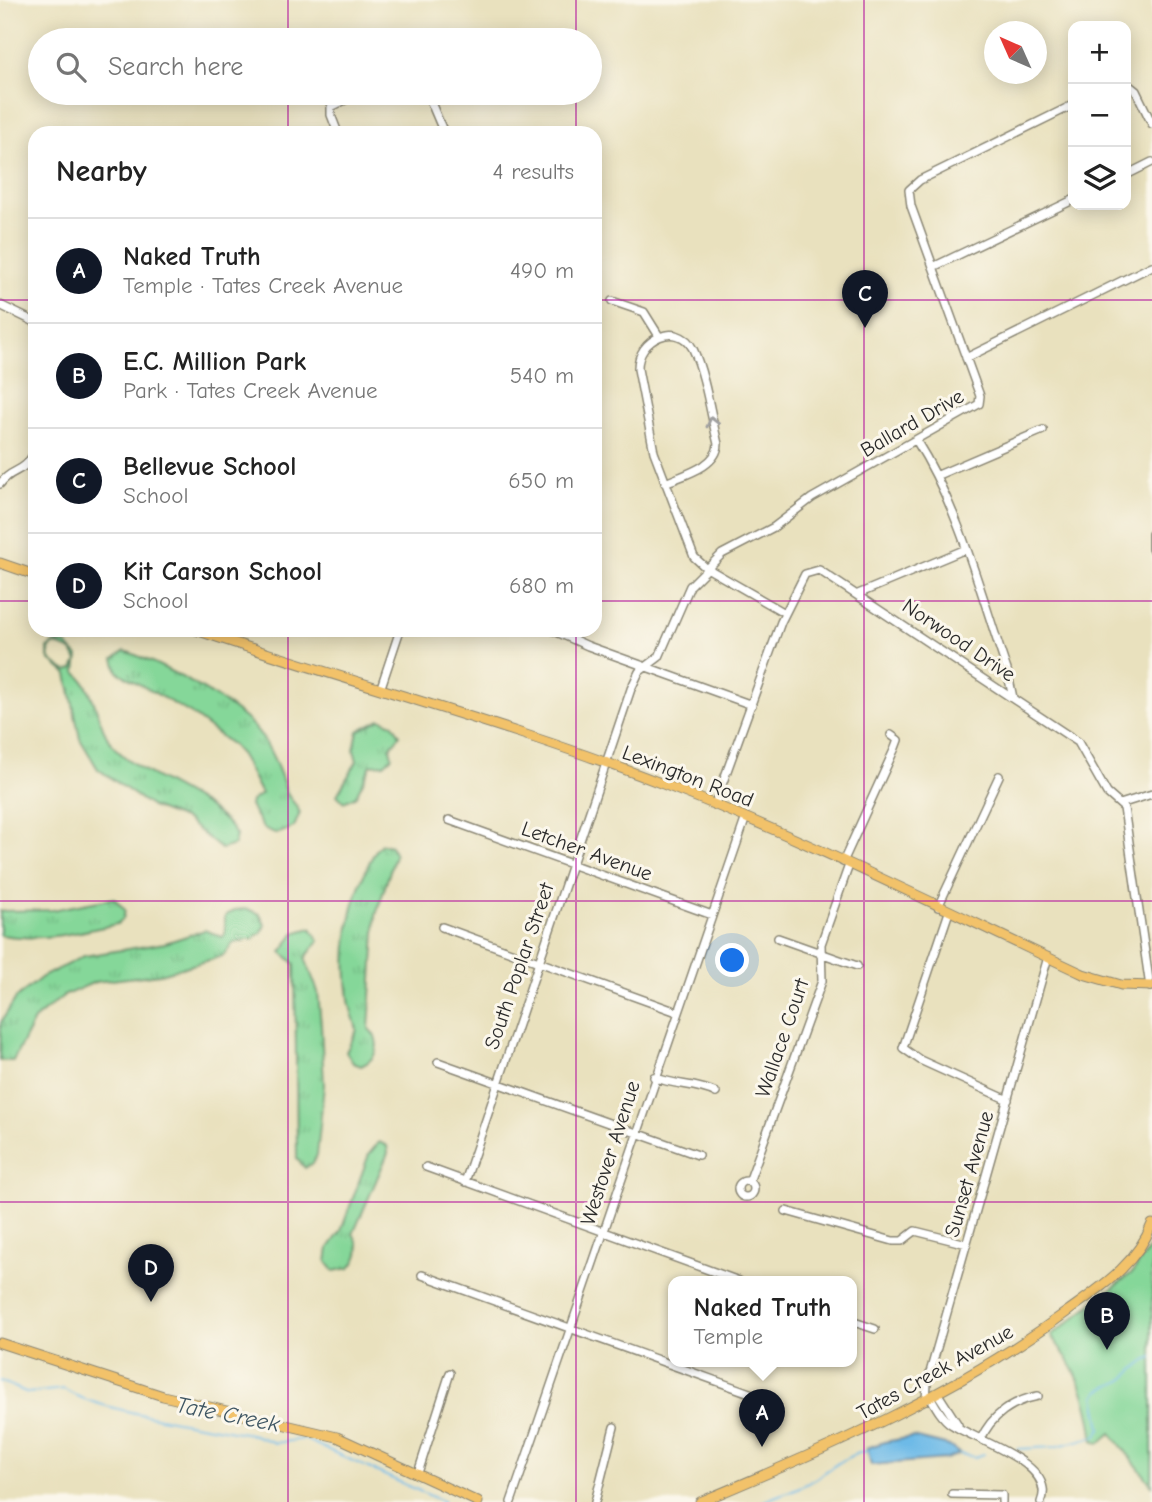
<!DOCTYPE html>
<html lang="en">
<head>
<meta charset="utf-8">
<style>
	body { margin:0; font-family:"Comic Neue",sans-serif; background:#f6f6f6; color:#222 }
	.controls { position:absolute; right:21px; top:21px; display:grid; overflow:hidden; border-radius:14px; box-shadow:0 4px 18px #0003 }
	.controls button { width:63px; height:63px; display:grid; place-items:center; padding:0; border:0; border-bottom:2px solid #e0e0e0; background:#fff; color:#222; font:35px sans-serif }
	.compass { position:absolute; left:984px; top:21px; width:63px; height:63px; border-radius:50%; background:#fff; box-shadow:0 4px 18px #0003; rotate:315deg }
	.you { position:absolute; left:733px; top:961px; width:24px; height:24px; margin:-18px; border:5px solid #fff; border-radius:50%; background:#1a73e8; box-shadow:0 0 0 10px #1a73e833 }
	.badge { display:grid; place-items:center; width:46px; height:46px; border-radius:50%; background:#111827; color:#fff; font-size:23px; font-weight:700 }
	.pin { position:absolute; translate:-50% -58px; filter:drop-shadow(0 2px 4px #0008) }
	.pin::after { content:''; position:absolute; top:37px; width:24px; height:21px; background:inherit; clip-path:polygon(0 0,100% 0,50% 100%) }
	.popup { position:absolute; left:668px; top:1276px; width:189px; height:91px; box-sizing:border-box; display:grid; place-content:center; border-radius:14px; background:#fff; filter:drop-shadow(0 2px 5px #0005); font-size:23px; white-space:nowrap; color:#767676 }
	.popup b { font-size:26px; color:#222 }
	.popup::after { content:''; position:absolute; left:50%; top:100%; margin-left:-14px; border:14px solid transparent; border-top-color:#fff }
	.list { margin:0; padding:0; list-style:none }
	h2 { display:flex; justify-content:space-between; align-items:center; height:91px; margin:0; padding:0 28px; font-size:30px }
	h2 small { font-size:23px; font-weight:400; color:#767676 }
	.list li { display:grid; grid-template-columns:46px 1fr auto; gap:21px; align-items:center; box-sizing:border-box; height:105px; padding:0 28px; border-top:2px solid #e0e0e0 }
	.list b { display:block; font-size:26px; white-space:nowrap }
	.list p { margin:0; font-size:23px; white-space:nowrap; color:#767676 }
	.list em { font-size:23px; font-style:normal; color:#767676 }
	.icon { flex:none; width:38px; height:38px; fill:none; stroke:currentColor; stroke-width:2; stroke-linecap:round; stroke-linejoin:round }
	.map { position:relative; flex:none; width:1152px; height:1502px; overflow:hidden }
	.search { position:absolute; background:#fff; box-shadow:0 4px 18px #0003; left:28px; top:28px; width:574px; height:77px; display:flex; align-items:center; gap:18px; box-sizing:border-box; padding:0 24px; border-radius:38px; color:#767676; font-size:26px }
	.panel { position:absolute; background:#fff; box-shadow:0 4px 18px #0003; left:28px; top:126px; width:574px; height:511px; border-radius:21px }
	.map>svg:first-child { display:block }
	.grass { fill:url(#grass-tufts); stroke:#588162; stroke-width:2; fill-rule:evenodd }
	.green { fill:#85d799; stroke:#588162; stroke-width:2 }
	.water { fill:#6dbae7; stroke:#4c7289; stroke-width:2 }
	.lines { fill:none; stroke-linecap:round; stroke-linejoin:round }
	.stream { stroke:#6dbae7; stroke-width:2 }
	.minor-casing { stroke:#8a8674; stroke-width:10 }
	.major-casing { stroke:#8a8674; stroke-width:11 }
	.minor { stroke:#fff; stroke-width:7 }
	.major { stroke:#f2c26a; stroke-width:9 }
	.oneway { stroke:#a0a0a0 }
	.grid { fill:none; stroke:#b5179e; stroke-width:2; stroke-opacity:0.55 }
	.labels { text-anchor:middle; stroke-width:6; stroke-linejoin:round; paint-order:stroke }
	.street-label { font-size:21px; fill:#2b2b2b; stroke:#fbf7ec }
	.water-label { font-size:23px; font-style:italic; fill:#3f5663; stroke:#fbf7ec }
</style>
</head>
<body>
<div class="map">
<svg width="1152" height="1502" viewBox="0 0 1152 1502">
	<defs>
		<pattern id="grass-tufts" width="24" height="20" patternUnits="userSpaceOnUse" patternTransform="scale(1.75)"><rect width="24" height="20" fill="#85d799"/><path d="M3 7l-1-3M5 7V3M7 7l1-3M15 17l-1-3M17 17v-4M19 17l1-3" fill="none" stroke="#73b984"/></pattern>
	</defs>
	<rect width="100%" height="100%" fill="#fbf7ec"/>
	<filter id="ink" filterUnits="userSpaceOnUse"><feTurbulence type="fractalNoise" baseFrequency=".0143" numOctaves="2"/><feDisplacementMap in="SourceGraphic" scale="14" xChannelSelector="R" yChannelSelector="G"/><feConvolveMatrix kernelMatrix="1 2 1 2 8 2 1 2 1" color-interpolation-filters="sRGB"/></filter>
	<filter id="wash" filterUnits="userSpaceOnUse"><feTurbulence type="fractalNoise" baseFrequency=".00686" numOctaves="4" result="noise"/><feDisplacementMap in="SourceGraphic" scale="28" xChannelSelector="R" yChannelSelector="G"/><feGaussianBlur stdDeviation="1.57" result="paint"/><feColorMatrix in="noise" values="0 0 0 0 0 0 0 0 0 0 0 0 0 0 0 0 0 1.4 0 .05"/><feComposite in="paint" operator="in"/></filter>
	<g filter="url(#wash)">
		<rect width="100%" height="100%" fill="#e9e1be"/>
		<path class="grass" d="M54,643L66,644L78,656L76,672C99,694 95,728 118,751C150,782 214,798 236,835L234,845L221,849L186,820L152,807L98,769L80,739L67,674L48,658V648ZM55,644L72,651L77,661L73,669L67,671L50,661L49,649Z
			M125,651C159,663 231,701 255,728C270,745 279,769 286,791C288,798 297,804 300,813L294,827L277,834L263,828L250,806L251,801L261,794L241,755L232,745L190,713L118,672L114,659Z
			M380,719L393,724L400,735L390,748L392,757L384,764L371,765L356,796L344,802L337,795L357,761L354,750L358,731Z
			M381,844L391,846L395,855L376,915L369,1029C382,1041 378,1059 361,1066L353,1063L346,1052L357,1030C355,1020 350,1010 349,999C343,957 347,916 363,877C368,866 372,853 381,844Z
			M114,898L125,910L123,919L117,924C78,933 39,942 0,935V911L52,910Z
			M247,909L260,914L265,925L261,933L252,939L233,943L224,955L213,959L160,974L95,982L63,996L34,1020L13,1061H0L1,1022L16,998L42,977L84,956L165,943L205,930L222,937L225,935V916L235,910Z
			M311,928L319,941L305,958L318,992L321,1025L324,1085L317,1155L313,1163L305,1168L297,1159L295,964L282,952L294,933Z
			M379,1142L387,1146L388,1153L353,1234C362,1246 360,1257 350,1268L334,1271L327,1262L329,1248L341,1231L369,1154Z"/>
		<path class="green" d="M1152,1245V1485L1111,1433L1100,1443L1094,1442C1089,1398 1079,1371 1051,1336L1133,1272Z"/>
		<path class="water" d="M913,1437L949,1446L960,1454L946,1459L871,1465L867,1448L884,1442Z"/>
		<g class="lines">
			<path class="stream" d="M0,1381L28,1393L64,1389C93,1411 212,1426 254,1435L275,1443L304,1439L444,1502
				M1017,1449L1054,1447L1097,1436L1101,1428L1095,1396C1102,1385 1114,1387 1124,1379C1134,1371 1140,1362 1152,1357
				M960,1454L975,1457L984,1454
				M763,1502C776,1495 791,1492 804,1485C827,1474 840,1456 867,1451"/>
		</g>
	</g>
	<g filter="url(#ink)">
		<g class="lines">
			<g class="minor-casing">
				<path id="minor" d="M1126,83L1136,91L1152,124
					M427,93L444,133
					M338,133L331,115V107L359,93
					M1126,175L1152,162
					M933,267L1073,200
					M612,301L644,312L659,336
					M0,305L35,322
					M966,358L1152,266
					M916,440C960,510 980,592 1007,670L1013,698
					M938,475L1043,430
					M665,483C683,475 717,467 718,444C711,416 705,374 693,349C678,320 637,339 638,369L654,452L694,557L705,567L785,613
					M0,484C13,466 23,476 35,451
					M1152,534V549
					M858,594L966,549
					M552,630L588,646L752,705
					M381,687L400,630
					M715,804L781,622L805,574L819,570L1078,742L1107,793L1124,808L1150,987
					M1120,804L1152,794
					M449,820L712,915
					M843,862L895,748L898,740L891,735
					M938,907L999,776
					M949,912L903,1048L920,1060L1008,1100
					M442,927L677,1012
					M778,938L857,966
					M438,1062L698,1155
					M654,1077C675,1086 696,1083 716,1093
					M426,1167L739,1281
					M738 1189a8 8 0 1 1 16 0a8 8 0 1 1-16 0Z
					M465,1182L631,689L639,672L659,657L690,586L722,554L774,527L812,498L979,404L980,396L911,206L909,190L920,180L1073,105
					M749,1182L822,981L821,944L849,865
					M786,1211L893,1241H902L915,1231L967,1244
					M422,1275L772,1401
					M851,1321L875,1329
					M938,1394L958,1425
					M931,1398C936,1407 942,1418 951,1424C975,1440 1058,1464 1041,1502
					M926,1400L927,1383L1048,957
					M981,1439C991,1416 1012,1401 1038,1396
					M418,1473L450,1373
					M952,1494L1002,1495V1502
					M511,1502L746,817
					M595,1502L614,1427"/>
			</g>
			<g class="major-casing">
				<path id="major" d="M0,563L35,575
					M196,630C351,683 510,724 663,784C806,839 944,909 1083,974L1121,985L1152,986
					M0,1343L163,1396L337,1437L478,1502
					M700,1502C829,1448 955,1394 1068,1311C1101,1287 1137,1264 1152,1224"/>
			</g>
			<use href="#minor" class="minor"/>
			<use href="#major" class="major"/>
		</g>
		<defs><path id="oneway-chevron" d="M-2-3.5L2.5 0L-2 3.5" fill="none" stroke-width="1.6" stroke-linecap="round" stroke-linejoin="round" transform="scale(1.75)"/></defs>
		<use class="oneway" href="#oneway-chevron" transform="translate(712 422) rotate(-104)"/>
	</g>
	<path class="grid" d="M288,0V40M576,0V40M864,0V1502M288,93V133M576,93V133M0,300H35M595,300H1152M0,601H35M595,601H1152M288,630V1502M576,630V1502M0,901H1152M0,1202H1152"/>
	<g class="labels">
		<g class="street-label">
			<text transform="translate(912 423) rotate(-30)" y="7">Ballard Drive</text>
			<text transform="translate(959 640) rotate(34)" y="7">Norwood Drive</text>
			<text transform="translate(688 776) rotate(21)" y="7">Lexington Road</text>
			<text transform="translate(587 851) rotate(20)" y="7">Letcher Avenue</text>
			<text transform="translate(519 966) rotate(-71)" y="7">South Poplar Street</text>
			<text transform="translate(782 1038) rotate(-71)" y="7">Wallace Court</text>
			<text transform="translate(610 1153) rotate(-72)" y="7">Westover Avenue</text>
			<text transform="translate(969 1174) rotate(-74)" y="7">Sunset Avenue</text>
			<text transform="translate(935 1372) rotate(-29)" y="7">Tates Creek Avenue</text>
		</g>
		<g class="water-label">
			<text transform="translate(228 1414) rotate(11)" y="8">Tate Creek</text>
		</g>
	</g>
</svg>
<div class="controls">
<button>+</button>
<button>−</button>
<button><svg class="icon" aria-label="layers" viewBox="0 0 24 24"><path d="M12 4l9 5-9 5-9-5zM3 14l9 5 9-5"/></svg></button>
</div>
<svg class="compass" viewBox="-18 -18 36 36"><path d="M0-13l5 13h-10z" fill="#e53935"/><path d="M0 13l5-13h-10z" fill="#767676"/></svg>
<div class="you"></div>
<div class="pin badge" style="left:762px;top:1447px">A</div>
<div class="popup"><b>Naked Truth</b>Temple</div>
<div class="pin badge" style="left:1107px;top:1350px">B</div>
<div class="pin badge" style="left:865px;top:328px">C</div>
<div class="pin badge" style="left:151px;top:1302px">D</div>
<div class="search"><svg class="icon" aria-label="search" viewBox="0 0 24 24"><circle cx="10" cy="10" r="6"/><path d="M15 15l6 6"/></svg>Search here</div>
<section class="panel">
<h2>Nearby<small>4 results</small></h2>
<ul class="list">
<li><span class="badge">A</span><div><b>Naked Truth</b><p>Temple · Tates Creek Avenue</p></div><em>490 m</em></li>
<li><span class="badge">B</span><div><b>E.C. Million Park</b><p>Park · Tates Creek Avenue</p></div><em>540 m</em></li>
<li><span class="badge">C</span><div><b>Bellevue School</b><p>School</p></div><em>650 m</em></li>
<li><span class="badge">D</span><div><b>Kit Carson School</b><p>School</p></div><em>680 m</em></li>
</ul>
</section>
</div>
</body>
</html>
